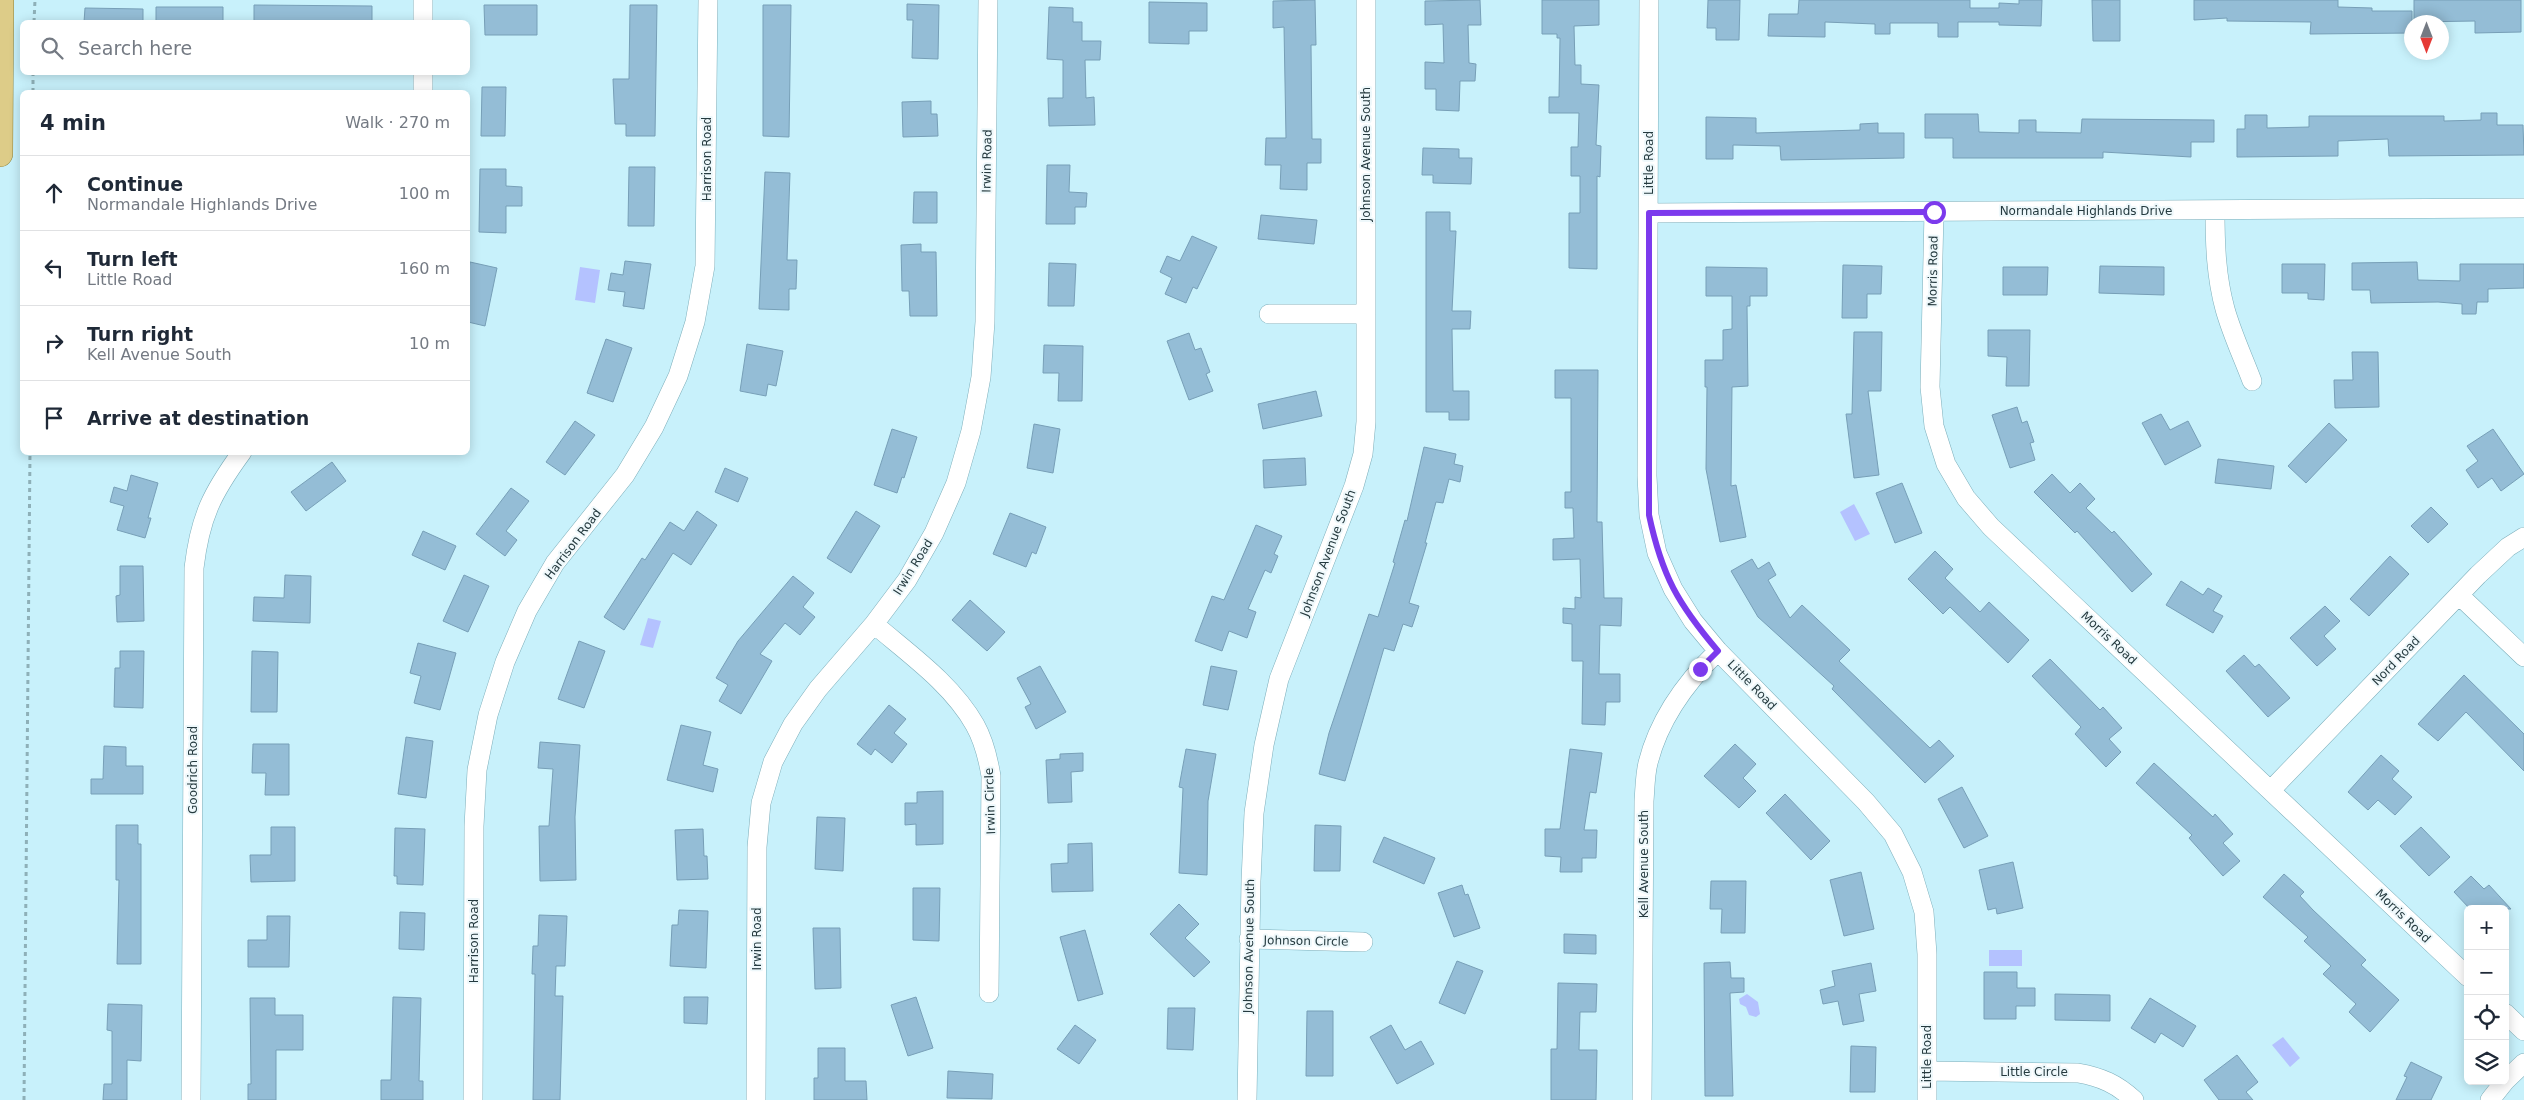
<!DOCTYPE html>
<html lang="en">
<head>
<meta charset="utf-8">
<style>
	body { margin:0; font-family:"DejaVu Sans",sans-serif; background:#f6f6f7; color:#1f2937 }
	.controls { position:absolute; right:15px; bottom:15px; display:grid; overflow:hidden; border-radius:8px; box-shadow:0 2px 12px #0003 }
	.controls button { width:45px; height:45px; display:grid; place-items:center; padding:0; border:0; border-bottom:1px solid #e0e1e3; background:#fff; color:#1f2937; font:25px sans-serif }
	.compass { position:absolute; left:2404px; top:15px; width:45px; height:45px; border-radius:50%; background:#fff; box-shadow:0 2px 12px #0003; rotate:180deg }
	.stop { position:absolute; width:15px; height:15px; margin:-11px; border:4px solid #7c3aed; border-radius:50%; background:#fff }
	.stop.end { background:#7c3aed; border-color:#fff; box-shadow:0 1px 5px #0008 }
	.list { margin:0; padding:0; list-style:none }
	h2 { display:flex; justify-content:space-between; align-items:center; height:65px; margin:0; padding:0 20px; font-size:21px }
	h2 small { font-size:16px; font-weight:400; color:#747a83 }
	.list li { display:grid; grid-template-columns:32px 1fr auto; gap:15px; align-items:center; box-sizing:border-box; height:75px; padding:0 20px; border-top:1px solid #e0e1e3 }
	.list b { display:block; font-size:19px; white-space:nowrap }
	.list p { margin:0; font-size:16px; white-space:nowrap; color:#747a83 }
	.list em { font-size:16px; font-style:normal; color:#747a83 }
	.icon { flex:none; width:28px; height:28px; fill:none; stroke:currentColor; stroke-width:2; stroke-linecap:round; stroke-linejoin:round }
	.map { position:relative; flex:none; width:2524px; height:1100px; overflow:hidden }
	.search { position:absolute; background:#fff; box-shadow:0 2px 12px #0003; left:20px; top:20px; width:450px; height:55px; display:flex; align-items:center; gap:12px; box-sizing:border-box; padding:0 18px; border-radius:8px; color:#747a83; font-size:19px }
	.panel { position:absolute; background:#fff; box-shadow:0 2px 12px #0003; left:20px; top:90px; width:450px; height:365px; border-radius:8px }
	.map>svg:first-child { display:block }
	.water { fill:#b4c2ff }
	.building { fill:#94bdd6; stroke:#779fb7 }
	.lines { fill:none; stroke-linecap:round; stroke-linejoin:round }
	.minor-casing { stroke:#7caeba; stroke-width:20 }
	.major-casing { stroke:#8e833b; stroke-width:26 }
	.path { stroke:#8eb0b8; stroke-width:3; stroke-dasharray:4 4; stroke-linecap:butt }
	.minor { stroke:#fff; stroke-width:19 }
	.major { stroke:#dc8; stroke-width:25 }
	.route { stroke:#7c3aed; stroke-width:6 }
	.labels { text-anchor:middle; stroke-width:4; stroke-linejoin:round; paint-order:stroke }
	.street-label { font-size:12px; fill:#253a3f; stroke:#eef8fb }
</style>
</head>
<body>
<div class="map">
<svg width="2524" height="1100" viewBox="0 0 2524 1100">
	<rect width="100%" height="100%" fill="#c8f1fb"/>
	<path class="water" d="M580,267L600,270L595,303L575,300Z
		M1854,504L1870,534L1855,541L1840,512Z
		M648,618L661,621L653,648L640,645Z
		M1989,950H2022V966H1989Z
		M1747,994L1758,1002L1760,1014L1756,1017L1749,1015L1746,1007L1740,1004L1739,999Z
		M2283,1037L2300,1058L2290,1067L2272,1045Z"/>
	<path class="building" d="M1315,0L1316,45H1311L1312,139H1321V163H1307V190L1280,189L1281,165H1265L1266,138H1286L1284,27L1273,28V1Z
		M1480,0L1481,25H1468L1469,63L1476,64L1475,81H1460L1459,111L1436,110V89H1425V62L1444,63L1443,24L1425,25V1Z
		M1542,0H1599V25L1574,26L1575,65H1581V84L1599,85L1596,145L1601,146L1600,177L1597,176V269L1569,268V213H1580V176H1571V147H1578L1579,113H1549V97H1559L1560,38H1557V34H1542Z
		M1708,0H1740L1739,40H1716V28H1707Z
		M1799,0H1970V8H1999V3L2019,4V0H2042L2041,26L1999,25V22H1958V37H1938V23H1890V34H1875V24L1825,22V37L1768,36L1769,14H1798Z
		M2092,0H2120V41H2093Z
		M2194,0H2338V7L2372,8V11H2412V33L2310,34L2311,22L2227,21V18L2194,20Z
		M2414,0H2521V32L2475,33V21L2414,22Z
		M1149,2L1207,3V31H1189V44L1149,43Z
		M907,4L939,5L938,59L912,58L913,20H907Z
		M254,5L372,6V22H254Z
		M484,5H537V35H485Z
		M630,5H657L655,136H626V124H615L613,79H629Z
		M763,5H791L789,137L763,136Z
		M156,7H223V22H156Z
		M1049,7L1073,8V22H1082V41H1101L1100,60H1085L1086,98L1094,97L1095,125L1049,126L1048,98H1063V60L1047,59Z
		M85,8L143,9V22H84Z
		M482,87H506L505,136H481Z
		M931,101V114H937L938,136L903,137L902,102Z
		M2481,113H2497V125H2523L2524,155L2389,156L2388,139L2338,141V156L2237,157V129H2245V115H2267V128L2309,127V116H2444V121L2481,120Z
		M1925,114H1978L1979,132L2019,133V120H2036V132L2081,133L2082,119L2214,120V142H2191V157L2103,152V158H1953V138H1925Z
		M1706,117L1756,118V133L1860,130V124L1878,123V133H1904V158L1781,160L1780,146L1733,145V159H1706Z
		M1423,148L1459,149V158H1472L1471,184L1433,183V175H1422Z
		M1047,165H1070L1069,192L1087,193L1086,207H1075V224H1046Z
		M629,167H655L654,226H628Z
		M480,169H506V186L522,187V206H506V233L479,232Z
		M765,172L790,173L787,260H797L796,289H789V310L759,309Z
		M914,192H937V223H913Z
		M1426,212H1450V231H1456L1452,311H1471L1470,329H1452L1453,391H1469V420H1449V412H1426Z
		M1261,215L1317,220L1314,244L1258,239Z
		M1192,236L1217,247L1197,289L1193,287L1186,303L1165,294L1172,278L1160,272L1167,256L1180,261Z
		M921,244V252H936L937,316H910L909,291H902L901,245Z
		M625,261L651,264L644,309L623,306L625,292L608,290L611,273L623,275Z
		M470,262L497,268L485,326L468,322V276Z
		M2417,262L2418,280L2460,281V264H2524V288L2488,289V302H2477L2476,314H2462V304L2438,302L2371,303L2370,290H2352V263Z
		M1049,263L1076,264L1074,306H1048Z
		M2282,264H2325L2324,300L2308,299V293H2282Z
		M1843,265L1882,266L1881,294H1867V318H1842Z
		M2100,266L2164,267V295L2099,293Z
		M1706,267L1767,268V296H1750V306H1747L1748,386L1732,387L1731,486L1736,485L1746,537L1720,542L1706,469L1707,387H1705V360H1723V330L1732,329V296H1706Z
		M2003,267H2048L2047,295H2003Z
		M1988,330H2030L2029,386H2006L2007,357L1988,356Z
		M1854,332H1882L1881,391H1868L1879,475L1854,478L1846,414H1852Z
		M1189,333L1195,350L1201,348L1210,372L1206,374L1213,391L1189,400L1167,341Z
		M606,339L632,348L613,402L587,393Z
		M747,344L783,351L776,386L768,384L766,396L740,391Z
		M1044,345L1083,346L1082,401H1058L1059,373H1043Z
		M2352,352H2378L2379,407L2335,408L2334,380H2353Z
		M1555,370H1598L1597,522H1602L1604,598H1622L1621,626L1600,625L1599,674H1620V702H1606L1605,725L1582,724L1583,661H1572V624L1563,623V608L1575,609V597L1581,598L1580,559L1553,560V539L1574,538L1573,508H1565V492H1571V398H1555Z
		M1316,391L1322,416L1263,429L1258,404Z
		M2017,407L2022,423L2027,421L2034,442L2030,443L2035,460L2010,468L1992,415Z
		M2161,414L2170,430L2188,421L2201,446L2165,465L2142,423Z
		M575,421L595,435L565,475L546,462Z
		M2329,423L2347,440L2306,483L2288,466Z
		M1034,424L1060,429L1053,473L1027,468Z
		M892,429L917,437L904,478L902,477L897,493L874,485Z
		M2493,429L2524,474L2501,491L2492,478L2478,488L2466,470L2478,461L2467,446Z
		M1424,447L1456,454L1454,464L1463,466L1460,482L1449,479L1443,503L1436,502L1425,543H1427L1409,603L1419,606L1412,627L1403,624L1394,651L1384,648L1345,781L1319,774L1329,733L1369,614L1378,617L1395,563L1393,562L1405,520L1407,521Z
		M1305,458L1306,485L1264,488L1263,460Z
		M2218,459L2274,466L2271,489L2215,483Z
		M332,462L346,481L306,511L291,492Z
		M725,468L748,478L738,502L715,492Z
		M2052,474L2070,493L2080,483L2095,499L2086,508L2112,533L2114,531L2152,574L2132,592L2077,531L2075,533L2034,492Z
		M131,475L158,483L148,518H151L145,538L117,530L124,506L110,502L114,487L127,491Z
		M1902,483L1922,533L1895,543L1876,493Z
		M511,488L529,501L506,531L517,540L505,556L476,534Z
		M2431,507L2448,524L2428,543L2411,526Z
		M697,511L717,525L691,565L673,553L624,630L604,617L642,558L645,560L670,522L684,531Z
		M856,511L880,526L851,573L827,558Z
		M1010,513L1046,527L1036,554L1032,552L1026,567L993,554Z
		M1256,525L1282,536L1274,554L1278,556L1271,573L1265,570L1248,609L1256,612L1247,638L1229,631L1222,651L1195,641L1212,596L1224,600Z
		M423,531L456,546L445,570L412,555Z
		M1935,551L1953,569L1945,578L1980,612L1989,602L2029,640L2008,663L1950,607L1943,614L1908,579Z
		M2390,556L2409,574L2369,616L2350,599Z
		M1752,559L1758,569L1769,562L1776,575L1768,580L1790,618L1802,605L1850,650L1839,661L1930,748L1939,740L1954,756L1925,783L1832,689L1834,686L1758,617L1731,571Z
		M120,566H143L144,621L117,622L116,596L120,595Z
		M285,575L311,576L310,623L253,621L254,597L284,598Z
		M464,575L489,586L468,632L443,621Z
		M793,576L814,593L803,607L815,617L800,635L785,623L760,654L772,661L741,714L719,701L728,685L716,678L738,641Z
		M2181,581L2203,595L2208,588L2222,596L2213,611L2223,616L2213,633L2166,605Z
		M970,600L1005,632L987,651L952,620Z
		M2325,606L2340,621L2324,636L2336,649L2317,666L2290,638Z
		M579,641L605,651L584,708L558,699Z
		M418,643L456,653L440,710L414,703L421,676L410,673Z
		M120,651H144L143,708L114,707L115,668H120Z
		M252,651L278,652L277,712H251Z
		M2244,655L2255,667L2259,664L2290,698L2268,717L2226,671Z
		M2050,659L2100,710L2103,707L2122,728L2109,739L2121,752L2106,767L2075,734L2081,727L2032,676Z
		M1040,666L1066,712L1036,729L1025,707L1031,704L1017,678Z
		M1211,666L1237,671L1228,710L1203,705Z
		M2464,675L2524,734V771L2466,712L2438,741L2418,724Z
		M889,705L906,719L894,733L907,744L892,763L875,749L871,755L857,744Z
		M681,725L711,732L703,765L718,769L713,792L667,780Z
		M406,737L433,741L426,798L398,794Z
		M540,742L580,745L575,817L576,880L540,881L539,826H549L553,769L538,768Z
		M253,744H289V795H265L266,773H252Z
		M1735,744L1756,764L1743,778L1756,791L1739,808L1704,776Z
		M104,746L126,747V766H143V794H91V779H103Z
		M1186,749L1216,754L1208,801L1207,875L1179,873L1183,788L1179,787Z
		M1570,749L1602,753L1596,793L1590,792L1584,830H1597L1596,858H1582V872H1560L1561,857L1545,856V829H1560Z
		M1083,753V771L1071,772L1072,802L1048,803L1046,760L1060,759V754Z
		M2381,755L2399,771L2392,779L2412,797L2395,815L2378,800L2368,810L2348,792Z
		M2154,763L2213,817L2215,814L2233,834L2223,843L2240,861L2223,876L2189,838L2192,835L2136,783Z
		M1962,787L1988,836L1964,848L1938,799Z
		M943,791V844L916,845V824L905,825V803H917V792Z
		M1785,794L1830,841L1811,860L1766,813Z
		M817,817L845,818L843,871L815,869Z
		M116,825H138V844H141V964H117L119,880H116Z
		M1315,825L1341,826L1340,871H1314Z
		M271,827H295V881L251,882L250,855H271Z
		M2421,827L2450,857L2429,876L2400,846Z
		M395,828L425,829L423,885L397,884V876H394Z
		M703,829L704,856H707L708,879L677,880L675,830Z
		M1384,837L1435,858L1424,884L1373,862Z
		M1092,843L1093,891L1052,892L1051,864L1068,863V844Z
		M2013,862L2023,908L1997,914L1996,908L1988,910L1979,870Z
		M1861,872L1874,929L1844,936L1830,880Z
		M2284,874L2304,892L2300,896L2313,910L2366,960L2361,965L2399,1000L2370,1032L2349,1012L2356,1004L2323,974L2331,966L2304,941L2308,937L2263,897Z
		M2471,876L2484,889L2489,885L2511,909H2470L2454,892Z
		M1711,881H1746L1745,933H1721L1722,909H1710Z
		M1462,885L1465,895L1468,894L1480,928L1454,937L1438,893Z
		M913,888H940L939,941L913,940Z
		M1179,904L1199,924L1185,938L1210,962L1194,977L1150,934Z
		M679,910L708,911L706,968L670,966L672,925H678Z
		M400,912L425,913L424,950L399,949Z
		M539,915L567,916L565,966H556L555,996H563L560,1100H533L535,974H532L533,946H538Z
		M267,916H290L289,967H248V940H267Z
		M813,928H840L841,988L815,989Z
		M1085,930L1103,994L1078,1001L1060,937Z
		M1564,934L1596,935V954L1564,953Z
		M1457,961L1483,971L1465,1014L1439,1003Z
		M1730,962L1731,978H1744V992L1730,993L1733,1096H1705L1704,963Z
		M1871,963L1876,991L1859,994L1864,1021L1843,1025L1838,1001L1823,1004L1820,990L1835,986L1832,971Z
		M1984,972H2017V988H2035V1006H2016V1019H1984Z
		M1558,983L1597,984L1596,1012H1580L1579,1050H1597L1596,1100H1551V1049H1557Z
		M2055,994L2110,995V1021L2055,1020Z
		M393,997L421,998L419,1081H423V1100H381V1080H391Z
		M684,997H708L707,1024L684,1023Z
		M916,997L933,1048L908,1056L891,1005Z
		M250,998H275V1015H303V1050H276V1100H248V1084H251Z
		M2150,998L2196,1026L2183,1047L2161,1033L2155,1043L2131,1028Z
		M108,1004L142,1005L141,1061L127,1060V1100H103L104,1084H112V1031L107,1030Z
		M1168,1008H1195L1193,1050L1167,1049Z
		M1307,1011H1333V1076H1306Z
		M1075,1025L1096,1040L1079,1064L1057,1049Z
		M1391,1025L1405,1050L1421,1041L1434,1064L1397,1084L1370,1037Z
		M1851,1046L1876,1047L1875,1092H1850Z
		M818,1048H845V1081H866L867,1100H814V1078H818Z
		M2237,1055L2258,1082L2246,1092L2253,1100H2219L2204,1080Z
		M2411,1062L2442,1077L2431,1100H2396L2407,1077L2404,1076Z
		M948,1071L993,1074L992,1099L947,1098Z"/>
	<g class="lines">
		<g class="minor-casing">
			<path id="minor" d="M423,0V22
				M1649,0L1647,476L1649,515L1657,553L1673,589L1693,621L1718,651L1866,802L1893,834L1912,872L1924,912L1927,954V1100
				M423,72V92
				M2215,210C2215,244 2216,276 2225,309C2232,334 2243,357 2252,381
				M1934,212L1930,387L1934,426L1946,464L1966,498L1991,527L2468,977
				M1649,213L2524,208
				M1269,314H1366
				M2459,595L2524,657
				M874,624C909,654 952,684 975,725C984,741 988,758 991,776L989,993
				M2271,790L2478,575L2508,547L2524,537
				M1249,939L1363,942
				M2505,1013L2524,1031
				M1927,1071L2078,1073C2101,1077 2117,1084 2134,1100
				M2505,1081L2524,1063
				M191,1100L194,568C200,517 212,493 242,452
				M473,1100L474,826L477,770L488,715L505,662L527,611L555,563L625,475L654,427L678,376L695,322L705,266L708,0
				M756,1100L757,847L761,803L773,762L793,724L818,689L874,624L907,580L934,533L956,483L971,431L981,377L985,322L988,0
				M1247,1100L1251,881L1254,813L1264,745L1279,679L1354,486L1363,454L1366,422V0
				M1642,1100L1644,801C1645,789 1645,775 1648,763C1659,719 1686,682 1718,651
				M2490,1100L2505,1081"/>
		</g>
		<g class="major-casing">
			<path id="major" d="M0,154L1,0"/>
		</g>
		<path class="path" d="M34,22L35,0
			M33,92V72
			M24,1100L30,452"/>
		<use href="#minor" class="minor"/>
		<use href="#major" class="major"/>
	</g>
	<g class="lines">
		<path class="route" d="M1700,669L1718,651C1678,604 1662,576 1649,515V213L1934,212"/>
	</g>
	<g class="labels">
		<g class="street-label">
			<text transform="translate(1366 154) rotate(-90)" y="4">Johnson Avenue South</text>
			<text transform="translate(707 159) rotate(-90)" y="4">Harrison Road</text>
			<text transform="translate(987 161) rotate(-89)" y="4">Irwin Road</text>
			<text transform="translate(1649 163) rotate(-90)" y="4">Little Road</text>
			<text x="2086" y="215">Normandale Highlands Drive</text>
			<text transform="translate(1933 271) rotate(-89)" y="4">Morris Road</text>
			<text transform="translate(573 544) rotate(-53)" y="4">Harrison Road</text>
			<text transform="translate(1328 553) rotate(-69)" y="4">Johnson Avenue South</text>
			<text transform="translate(913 567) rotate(-58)" y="4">Irwin Road</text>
			<text transform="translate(2109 638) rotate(43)" y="4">Morris Road</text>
			<text transform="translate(2396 661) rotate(-46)" y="4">Nord Road</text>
			<text transform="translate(1752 685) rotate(46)" y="4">Little Road</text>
			<text transform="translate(193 770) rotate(-90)" y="4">Goodrich Road</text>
			<text transform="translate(990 801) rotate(-92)" y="4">Irwin Circle</text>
			<text transform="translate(1644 864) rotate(-90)" y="4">Kell Avenue South</text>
			<text transform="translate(2403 916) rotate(44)" y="4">Morris Road</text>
			<text transform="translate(757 939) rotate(-90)" y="4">Irwin Road</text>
			<text transform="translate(474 941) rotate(-90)" y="4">Harrison Road</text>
			<text transform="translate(1306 941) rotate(1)" y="4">Johnson Circle</text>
			<text transform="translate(1249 946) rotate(-89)" y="4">Johnson Avenue South</text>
			<text transform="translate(1927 1057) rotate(-90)" y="4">Little Road</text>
			<text x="2034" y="1076">Little Circle</text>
		</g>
	</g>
</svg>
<div class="controls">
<button>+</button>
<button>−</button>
<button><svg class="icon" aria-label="locate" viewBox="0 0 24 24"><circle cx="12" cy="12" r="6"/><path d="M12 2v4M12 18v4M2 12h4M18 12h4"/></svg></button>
<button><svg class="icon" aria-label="layers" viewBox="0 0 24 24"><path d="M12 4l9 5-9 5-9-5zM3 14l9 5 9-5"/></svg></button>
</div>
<svg class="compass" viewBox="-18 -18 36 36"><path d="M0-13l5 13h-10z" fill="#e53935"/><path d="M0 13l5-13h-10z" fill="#747a83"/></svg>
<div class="stop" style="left:1934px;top:212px"></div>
<div class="stop end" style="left:1700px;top:669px"></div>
<div class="search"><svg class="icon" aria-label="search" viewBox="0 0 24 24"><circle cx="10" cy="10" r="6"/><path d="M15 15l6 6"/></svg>Search here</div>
<section class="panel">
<h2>4 min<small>Walk · 270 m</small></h2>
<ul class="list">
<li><svg class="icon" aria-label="ahead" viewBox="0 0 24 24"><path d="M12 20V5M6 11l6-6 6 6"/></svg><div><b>Continue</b><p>Normandale Highlands Drive</p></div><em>100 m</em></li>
<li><svg class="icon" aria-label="left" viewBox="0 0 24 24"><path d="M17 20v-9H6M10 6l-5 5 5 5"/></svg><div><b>Turn left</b><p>Little Road</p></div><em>160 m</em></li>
<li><svg class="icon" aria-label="right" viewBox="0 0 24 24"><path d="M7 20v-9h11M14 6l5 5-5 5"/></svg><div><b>Turn right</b><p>Kell Avenue South</p></div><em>10 m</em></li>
<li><svg class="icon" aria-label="arrive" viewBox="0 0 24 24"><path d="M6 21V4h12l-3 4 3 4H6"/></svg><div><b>Arrive at destination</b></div></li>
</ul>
</section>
</div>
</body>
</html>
